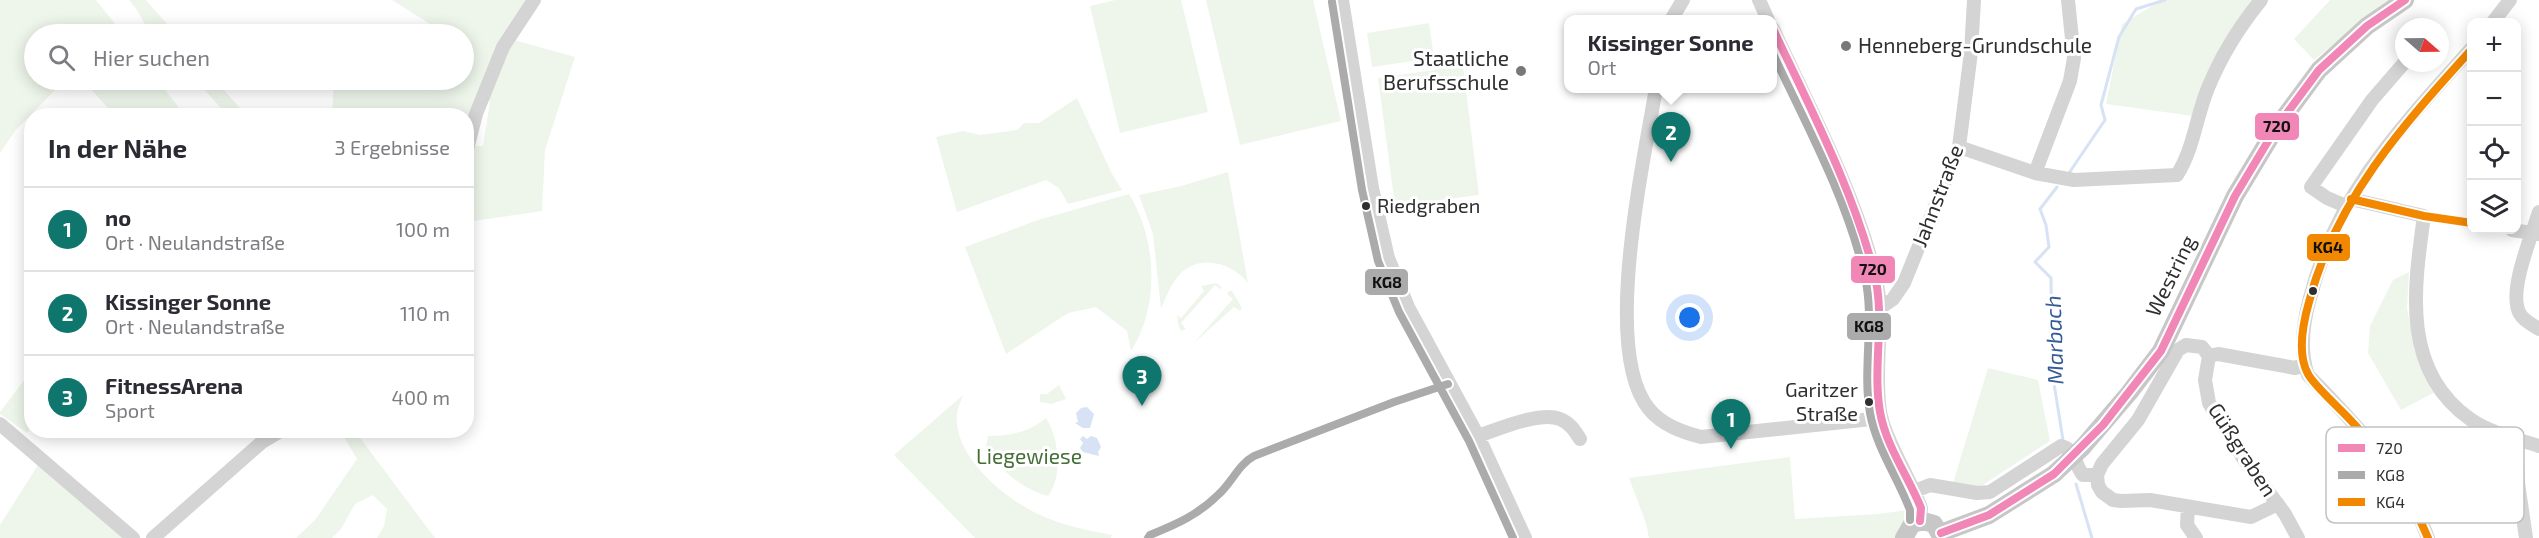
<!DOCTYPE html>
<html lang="de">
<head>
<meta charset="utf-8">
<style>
	body { margin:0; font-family:"Exo 2",sans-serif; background:#f2f2f3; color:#2b2b33 }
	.controls { position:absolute; right:18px; top:18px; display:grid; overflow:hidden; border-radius:12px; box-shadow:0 3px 15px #0003 }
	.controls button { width:54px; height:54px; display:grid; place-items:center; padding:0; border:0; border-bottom:2px solid #e1e1e2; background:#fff; color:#2b2b33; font:30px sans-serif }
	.compass { position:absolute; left:2395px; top:18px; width:54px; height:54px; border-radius:50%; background:#fff; box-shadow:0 3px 15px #0003; rotate:110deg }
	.you { position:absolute; left:1690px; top:318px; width:21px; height:21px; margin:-15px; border:4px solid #fff; border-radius:50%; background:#1a73e8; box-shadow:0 0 0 9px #1a73e833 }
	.badge { display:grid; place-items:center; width:39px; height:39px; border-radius:50%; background:#0f766e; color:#fff; font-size:20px; font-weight:700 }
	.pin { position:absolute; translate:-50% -50px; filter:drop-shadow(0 2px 3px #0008) }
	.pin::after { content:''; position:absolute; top:32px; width:21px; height:18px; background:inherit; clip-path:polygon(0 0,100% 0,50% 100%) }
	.popup { position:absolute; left:1564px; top:15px; width:213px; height:78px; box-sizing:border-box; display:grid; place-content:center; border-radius:12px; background:#fff; filter:drop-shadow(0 2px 4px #0005); font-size:20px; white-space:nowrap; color:#7c7c81 }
	.popup b { font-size:22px; color:#2b2b33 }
	.popup::after { content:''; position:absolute; left:50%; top:100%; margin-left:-12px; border:12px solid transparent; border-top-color:#fff }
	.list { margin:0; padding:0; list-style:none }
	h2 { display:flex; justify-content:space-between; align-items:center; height:78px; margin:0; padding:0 24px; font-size:26px }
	h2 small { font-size:20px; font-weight:400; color:#7c7c81 }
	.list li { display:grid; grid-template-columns:39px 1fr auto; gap:18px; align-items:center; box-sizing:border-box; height:84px; padding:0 24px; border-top:2px solid #e1e1e2 }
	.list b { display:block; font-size:22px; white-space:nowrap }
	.list p { margin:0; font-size:20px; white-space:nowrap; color:#7c7c81 }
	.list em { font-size:20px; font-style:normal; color:#7c7c81 }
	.icon { flex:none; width:33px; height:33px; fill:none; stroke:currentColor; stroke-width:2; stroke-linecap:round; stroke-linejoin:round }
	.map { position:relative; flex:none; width:2539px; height:538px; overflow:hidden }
	.search { position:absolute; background:#fff; box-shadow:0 3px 15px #0003; left:24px; top:24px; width:450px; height:66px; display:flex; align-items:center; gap:15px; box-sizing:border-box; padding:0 21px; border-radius:33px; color:#7c7c81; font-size:22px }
	.panel { position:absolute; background:#fff; box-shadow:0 3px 15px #0003; left:24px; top:108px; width:450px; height:330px; border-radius:24px }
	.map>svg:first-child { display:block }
	.green { fill:#eef6eb }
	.water { fill:#d7e2f4 }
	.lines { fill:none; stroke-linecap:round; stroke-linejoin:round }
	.stream { stroke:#d7e2f4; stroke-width:3 }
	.minor { stroke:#d4d4d4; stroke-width:14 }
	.major { stroke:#c7c7c7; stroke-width:18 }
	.major-bridge { stroke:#c7c7c7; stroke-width:18 }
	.bus-1-casing { stroke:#fff; stroke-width:12 }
	.bus-2-casing { stroke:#fff; stroke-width:12 }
	.bus-3-casing { stroke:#fff; stroke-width:12 }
	.bus-1 { stroke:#f087b6; stroke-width:8 }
	.bus-2 { stroke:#acabab; stroke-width:8 }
	.bus-3 { stroke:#f18800; stroke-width:8 }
	.poi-dot { fill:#787878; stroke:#fff; stroke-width:2 }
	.bus-dot { fill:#2f2f2f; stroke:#fff; stroke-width:2 }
	.labels { text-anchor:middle; stroke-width:6; stroke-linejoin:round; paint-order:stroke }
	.bus-label { font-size:20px; fill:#2f2f2f; stroke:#fff; text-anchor:start }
	.poi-label { font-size:21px; fill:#2f2f2f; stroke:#fff; text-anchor:start }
	.street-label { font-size:21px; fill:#2f2f2f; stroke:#fff }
	.park-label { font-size:21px; fill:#456f38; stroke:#fff }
	.water-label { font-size:22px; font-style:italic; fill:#355b99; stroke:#fff }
	.key { fill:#fff; stroke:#c1c1c1; stroke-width:1.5 }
	.key-label { font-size:16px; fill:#2f2f2f }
	.line-badge { stroke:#fff; stroke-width:2 }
	.pale-badge-label { font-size:16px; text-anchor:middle; font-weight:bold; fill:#111 }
</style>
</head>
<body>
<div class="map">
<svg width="2539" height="538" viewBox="0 0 2539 538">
	<rect width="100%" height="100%" fill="#fff"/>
	<path class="green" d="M0,0H96L123,34H34V80H65L15,131L0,153Z
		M129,0H146L176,34C139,35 149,22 129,0Z
		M392,0H526L502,40L467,139L466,116H332L334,80H464V34H425L430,24Z
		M1115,0H1181L1208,112L1120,133L1090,6Z
		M1206,0H1313L1341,121L1240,145Z
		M2162,0H2256L2233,26L2193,116L2106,104L2122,24Z
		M2330,0H2389L2314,60L2294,39Z
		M1429,23L1434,58L1372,67L1367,33Z
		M511,39L575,57L545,150L542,211L467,222V169L471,146H483L490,102L486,98Z
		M1463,66L1479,195L1395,206L1378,78Z
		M83,80H157L185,115H114Z
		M196,80H215L246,115H227Z
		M1077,98L1112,174L1122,190L1068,204L1059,188L1046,180L957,212L936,137L963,131L980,135L1017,130L1024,123H1039Z
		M1228,172L1248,283C1233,264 1203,254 1182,272C1172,281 1166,297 1161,309L1153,234L1139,195L1181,186Z
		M1129,194C1157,239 1160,306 1131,351L1127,331L1096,307L1068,313L1006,354L965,247L1038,220Z
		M2409,272L2407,308L2415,349L2437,391L2401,410L2368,353L2370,326L2393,280Z
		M1216,283L1222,287L1220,289L1215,285L1181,323L1186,329L1182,331L1179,328L1177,315L1181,318L1204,291L1201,286Z
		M1229,291H1232L1242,308L1240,311L1234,307L1193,344L1233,299L1227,294Z
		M1988,368L2038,380L2050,441L1978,488L1953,483Z
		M31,371V427L27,433L0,414V412Z
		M1059,385L1066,399L1051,404L1040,402V394H1047Z
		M963,395C961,401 958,407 957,413C952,455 1003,497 1036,513C1060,525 1086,530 1112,535L1111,538H975L894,455Z
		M1046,418C1059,438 1063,477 1048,496C1024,490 997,469 986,446L988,436C1011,436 1029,432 1046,418Z
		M340,430L355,431L435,538H377L384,526L387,509L373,495L355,504L341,529L332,538H296L315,520L357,459Z
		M1790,457L1795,519L1878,514L1914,509L1917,522L1896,538H1649L1646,523L1629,478Z
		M38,465L124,538H0V525Z"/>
	<path class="water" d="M1087,407L1094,414L1090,428H1083L1075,423L1078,422L1076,413L1081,408Z
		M1083,436L1087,439L1091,436L1097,438L1101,447L1098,452L1099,456L1083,452L1080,448L1083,443L1080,439Z"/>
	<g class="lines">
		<path class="stream" d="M2069,173L2105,120L2101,105L2119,37L2136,9L2165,0
			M2057,187L2040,209L2046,225L2049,247L2035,262L2051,278L2052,371L2063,440
			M2076,484L2092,538"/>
		<path class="minor" d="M1342,0L1372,188L1388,258L1408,307L1478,436L1525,538
			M1759,0L1768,20
			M1671,20L1683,0
			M2493,22L2510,0
			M1773,29C1810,109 1853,189 1875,274C1886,319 1873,366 1880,411C1884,438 1911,480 1921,508L1920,521
			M1656,88C1644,161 1601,351 1649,409C1662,425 1682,432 1701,437L1881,418
			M1959,147L2035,173L2074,180L2177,175C2194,148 2196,117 2208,88C2221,56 2239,27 2261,0
			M466,153L476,114L503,47L534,0
			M2035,173L2070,81L2074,58L2068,0
			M2351,199L2424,216C2414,288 2401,370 2470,419C2490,433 2517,439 2539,446
			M2346,206L2327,198L2311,187L2372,100L2404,63
			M2539,212C2532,235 2507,293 2520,314C2524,321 2533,325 2539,329
			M2512,230L2539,234
			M1880,308L1893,299L1904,283L1959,147L1971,52L1974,0
			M2209,356L2205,380L2209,403L2243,458L2285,514L2298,538
			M0,424L133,538
			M1478,436C1499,429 1540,411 1560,419C1570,423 1575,431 1580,439
			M2516,439L2518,483L2526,538
			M2097,475L2102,464L2138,420L2178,350L2186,345L2202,347L2209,356L2218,354L2295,368L2304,365
			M2097,475L2098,485L2102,492L2113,500L2121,501L2150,500L2251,517L2278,504
			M1915,491L1930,485L1977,493L1990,492L2061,446C2076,449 2074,464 2083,475H2097
			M2188,507L2187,525L2196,538
			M153,538L262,442L282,430
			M2428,538C2404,472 2355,424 2308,375C2299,350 2303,323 2310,298C2336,194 2402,126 2472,48"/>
		<path class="major" d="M2082,448L2129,393L2161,351L2235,196L2276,128L2319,70L2367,26L2405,0
			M1941,533L1989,515L2054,474
			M1904,538L1912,524L1923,521L1934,524L1942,538"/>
		<path class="major-bridge" d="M2054,474L2082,448"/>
		<g class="bus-1-casing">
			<path id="bus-1" d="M1773,29C1810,108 1852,187 1874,272C1886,318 1872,366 1880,412C1886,446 1908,476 1921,508L1920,521
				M1941,533L1989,515L2054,474L2103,425L2161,351L2235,196L2276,128L2319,70L2367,26L2405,0"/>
		</g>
		<g class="bus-2-casing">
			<path id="bus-2" d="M1332,2L1362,190L1378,261L1399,312L1469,441L1513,538
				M1773,54C1807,126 1847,199 1865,277C1875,322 1862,368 1870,413C1876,447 1898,478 1910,510V520
				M1148,538L1150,535C1177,524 1198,515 1219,494C1232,482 1239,464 1254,456L1394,402L1448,384"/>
		</g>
		<g class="bus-3-casing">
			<path id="bus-3" d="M2351,199L2424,216L2472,223
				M2428,538C2410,495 2385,458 2354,424C2344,412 2314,386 2308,374C2297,354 2303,323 2309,302C2335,201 2403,125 2472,49"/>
		</g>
		<use href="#bus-1" class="bus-1"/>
		<use href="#bus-2" class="bus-2"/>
		<use href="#bus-3" class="bus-3"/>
	</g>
	<g class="poi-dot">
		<circle cx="1846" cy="46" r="6"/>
		<circle cx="1521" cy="71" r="6"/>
	</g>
	<g class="bus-dot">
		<circle cx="1366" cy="206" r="5"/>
		<circle cx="2313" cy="291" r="5"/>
		<circle cx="1869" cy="402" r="5"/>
	</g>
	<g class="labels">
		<g class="bus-label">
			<text x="1377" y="213">Riedgraben</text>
			<text x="1858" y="397" text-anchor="end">Garitzer<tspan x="1858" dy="24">Straße</tspan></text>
		</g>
		<g class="poi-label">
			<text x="1858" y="53">Henneberg-Grundschule</text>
			<text x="1509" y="66" text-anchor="end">Staatliche<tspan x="1509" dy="24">Berufsschule</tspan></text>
		</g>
		<g class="street-label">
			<text transform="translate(1938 196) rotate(-69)" y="7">Jahnstraße</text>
			<text transform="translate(2171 276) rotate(-64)" y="7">Westring</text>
			<text transform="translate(2242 450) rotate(57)" y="7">Güßgraben</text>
		</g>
		<g class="park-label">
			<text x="1029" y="464">Liegewiese</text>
		</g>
		<g class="water-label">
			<text transform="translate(2054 340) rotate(-92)" y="8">Marbach</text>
		</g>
	</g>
	<rect x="2326" y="427" width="198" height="96" rx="9" class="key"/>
	<rect x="2338" y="444" width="27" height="8" fill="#f087b6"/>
	<rect x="2338" y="471" width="27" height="8" fill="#acabab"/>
	<rect x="2338" y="498" width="27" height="8" fill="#f18800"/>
	<g class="key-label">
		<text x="2376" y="454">720</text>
		<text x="2376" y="481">KG8</text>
		<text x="2376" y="508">KG4</text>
	</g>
	<g class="line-badge">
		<rect x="2254" y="112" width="46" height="29" rx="6" fill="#f087b6"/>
		<rect x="2306" y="233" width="45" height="29" rx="6" fill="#f18800"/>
		<rect x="1850" y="255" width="46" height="29" rx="6" fill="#f087b6"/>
		<rect x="1364" y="268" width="45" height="28" rx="6" fill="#acabab"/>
		<rect x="1846" y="312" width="46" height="29" rx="6" fill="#acabab"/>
	</g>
	<g class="pale-badge-label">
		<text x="2277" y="132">720</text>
		<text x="2328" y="253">KG4</text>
		<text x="1873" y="275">720</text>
		<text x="1387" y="288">KG8</text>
		<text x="1869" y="332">KG8</text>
	</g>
</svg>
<div class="controls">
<button>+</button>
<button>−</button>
<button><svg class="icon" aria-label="locate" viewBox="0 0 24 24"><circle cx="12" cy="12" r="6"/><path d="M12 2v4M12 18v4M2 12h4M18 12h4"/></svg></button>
<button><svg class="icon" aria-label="layers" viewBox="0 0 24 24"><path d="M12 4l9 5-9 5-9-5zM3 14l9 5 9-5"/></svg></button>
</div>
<svg class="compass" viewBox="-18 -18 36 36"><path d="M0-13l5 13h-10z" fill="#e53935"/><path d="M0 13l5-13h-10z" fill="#7c7c81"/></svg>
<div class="you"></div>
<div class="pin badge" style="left:1731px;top:449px">1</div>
<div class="pin badge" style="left:1671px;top:162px">2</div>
<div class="popup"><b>Kissinger Sonne</b>Ort</div>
<div class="pin badge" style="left:1142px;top:406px">3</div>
<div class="search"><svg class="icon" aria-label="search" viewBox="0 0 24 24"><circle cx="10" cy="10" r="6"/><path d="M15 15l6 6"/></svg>Hier suchen</div>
<section class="panel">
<h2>In der Nähe<small>3 Ergebnisse</small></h2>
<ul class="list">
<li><span class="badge">1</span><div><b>no</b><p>Ort · Neulandstraße</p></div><em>100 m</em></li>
<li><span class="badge">2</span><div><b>Kissinger Sonne</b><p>Ort · Neulandstraße</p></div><em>110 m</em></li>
<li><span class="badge">3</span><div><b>FitnessArena</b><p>Sport</p></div><em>400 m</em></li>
</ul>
</section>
</div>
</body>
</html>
